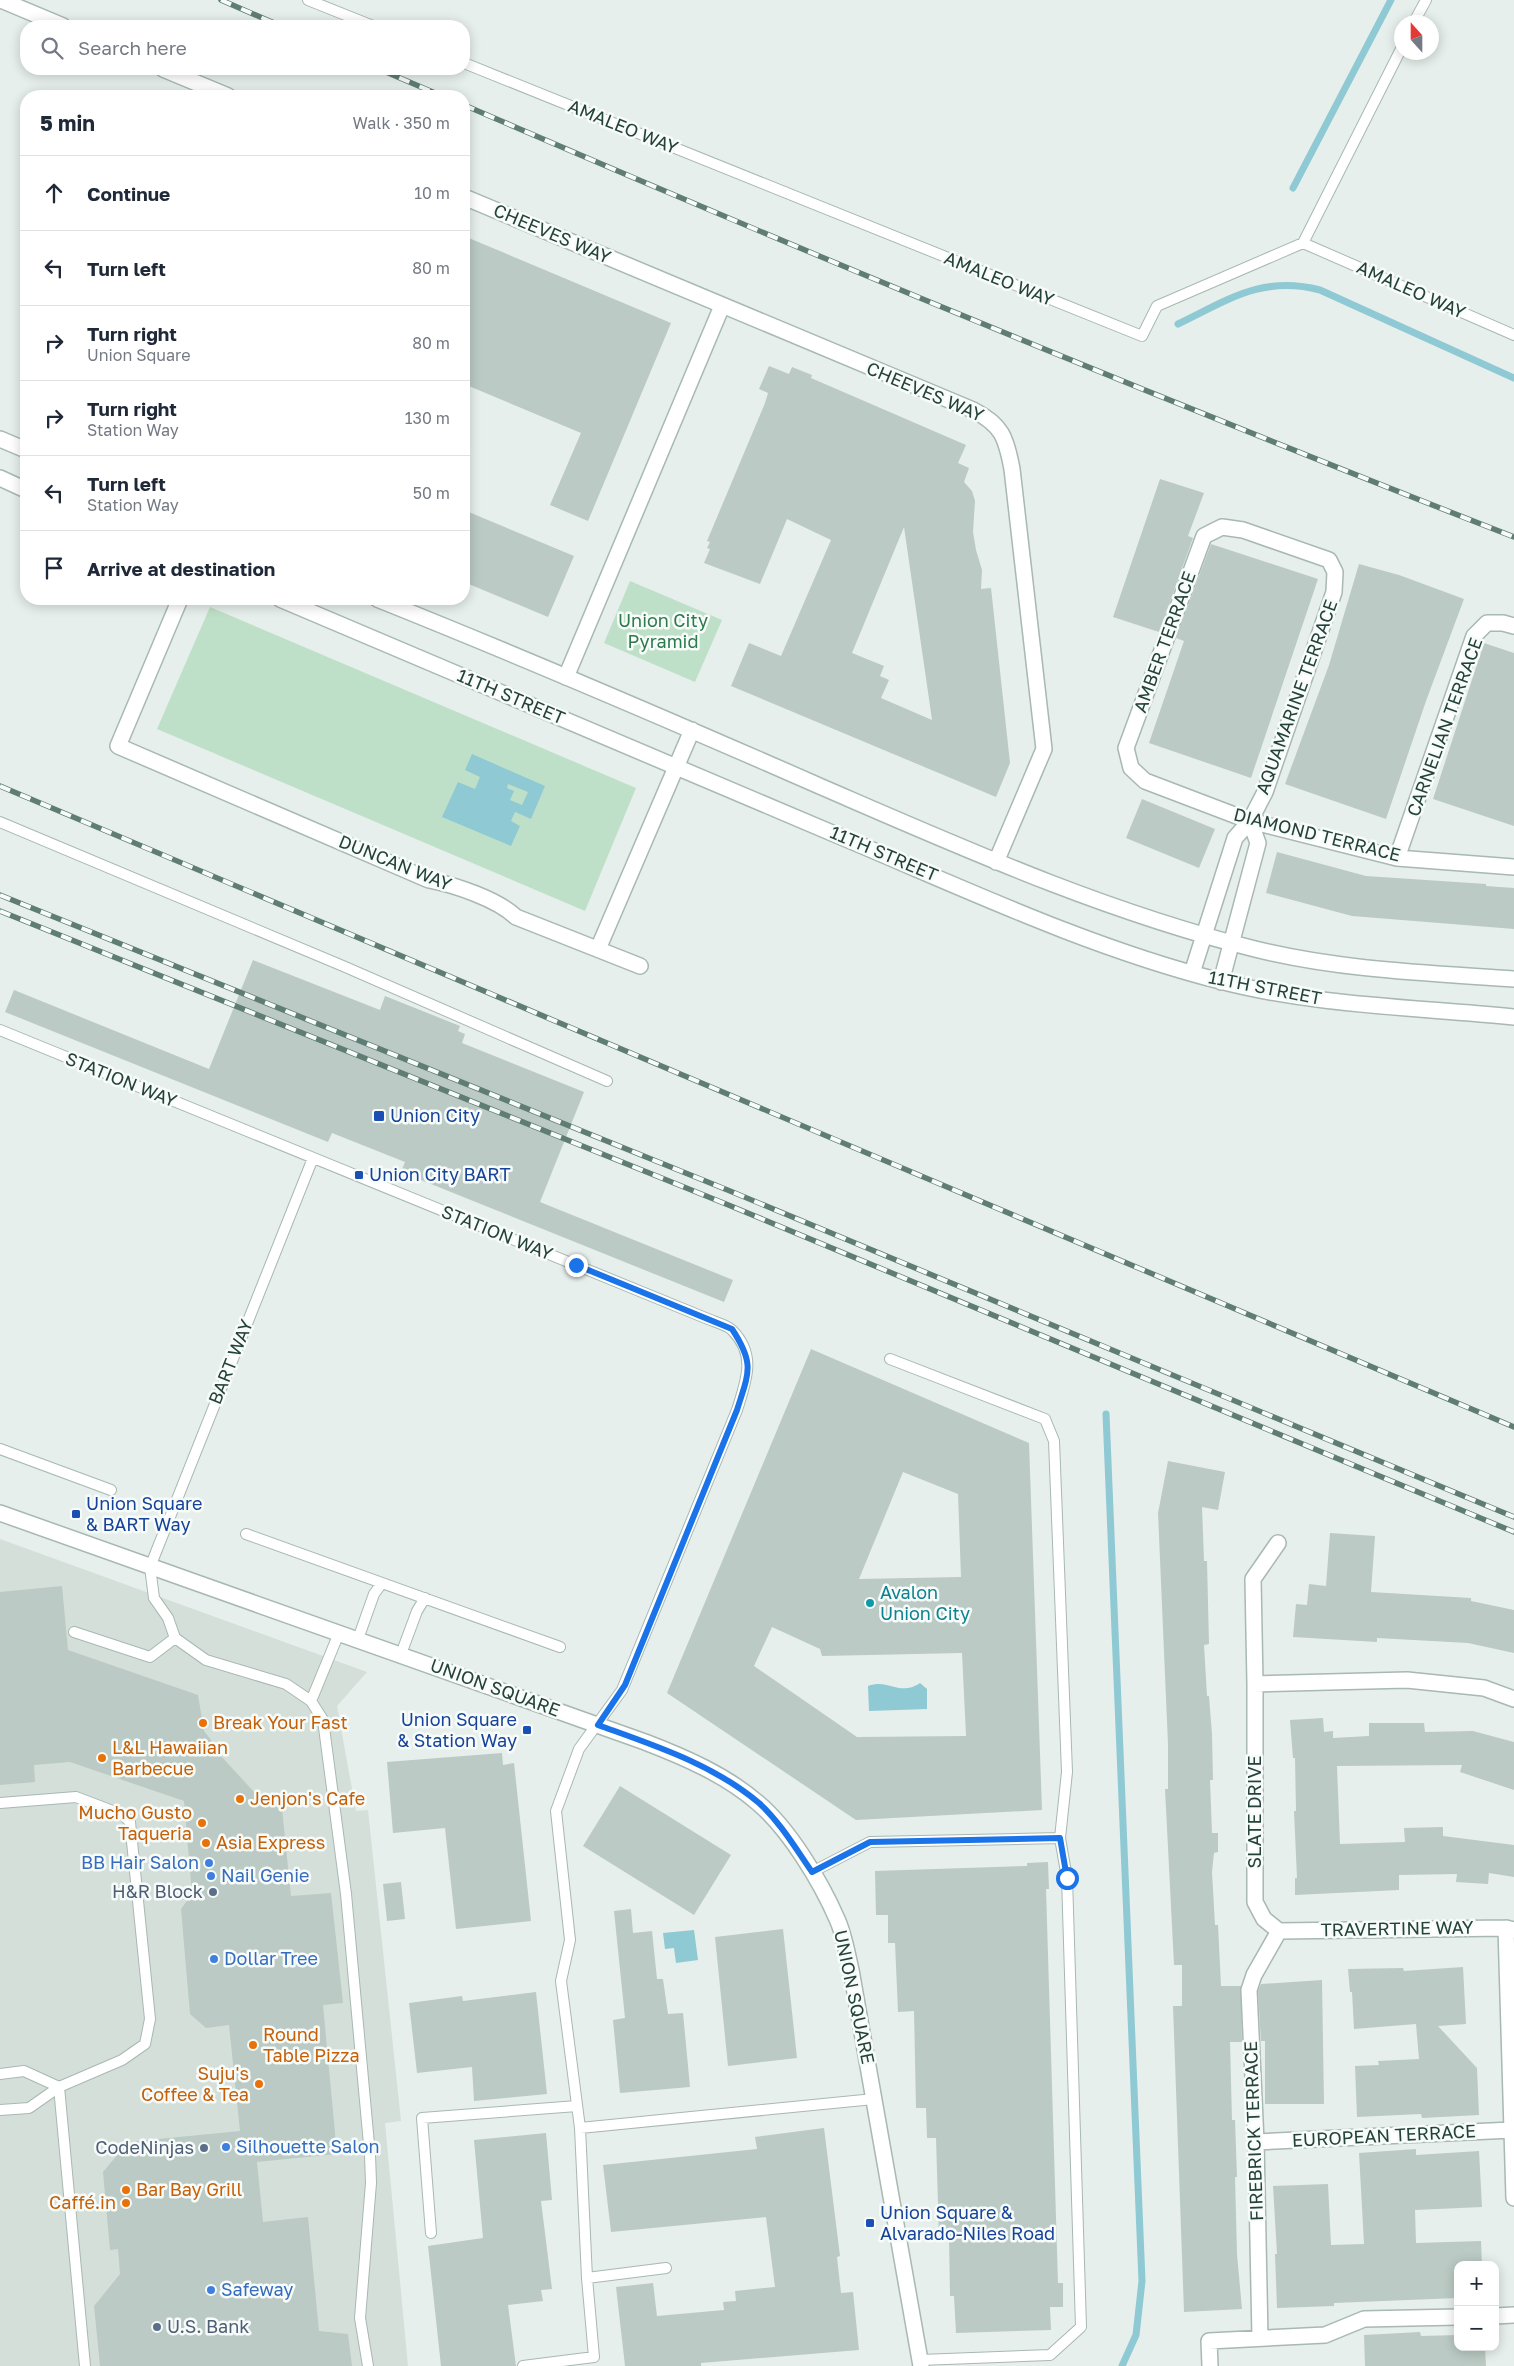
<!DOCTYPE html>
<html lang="en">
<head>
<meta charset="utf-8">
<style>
	body { margin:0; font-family:"Golos Text",sans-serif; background:#f6f6f7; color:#1f2937 }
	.controls { position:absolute; right:15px; bottom:15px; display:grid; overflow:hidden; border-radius:10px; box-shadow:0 2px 12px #0003 }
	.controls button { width:45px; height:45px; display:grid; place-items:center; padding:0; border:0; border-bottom:1px solid #e0e1e3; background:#fff; color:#1f2937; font:25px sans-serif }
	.compass { position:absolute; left:1394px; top:15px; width:45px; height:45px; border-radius:50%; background:#fff; box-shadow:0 2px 12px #0003; rotate:339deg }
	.stop { position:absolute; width:15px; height:15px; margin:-11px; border:4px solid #1a73e8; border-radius:50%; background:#fff }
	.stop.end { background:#1a73e8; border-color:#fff; box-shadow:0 1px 5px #0008 }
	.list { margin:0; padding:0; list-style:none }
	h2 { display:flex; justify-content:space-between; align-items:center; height:65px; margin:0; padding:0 20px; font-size:21px }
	h2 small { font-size:16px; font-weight:400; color:#747a83 }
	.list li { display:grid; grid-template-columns:32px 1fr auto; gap:15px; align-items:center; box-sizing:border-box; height:75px; padding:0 20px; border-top:1px solid #e0e1e3 }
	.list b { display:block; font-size:19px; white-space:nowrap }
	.list p { margin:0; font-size:16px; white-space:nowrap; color:#747a83 }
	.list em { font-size:16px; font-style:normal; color:#747a83 }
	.icon { flex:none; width:28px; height:28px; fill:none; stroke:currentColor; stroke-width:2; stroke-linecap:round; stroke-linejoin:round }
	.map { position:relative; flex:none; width:1514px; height:2366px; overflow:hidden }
	.search { position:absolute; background:#fff; box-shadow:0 2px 12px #0003; left:20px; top:20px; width:450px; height:55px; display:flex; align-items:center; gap:12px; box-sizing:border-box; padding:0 18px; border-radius:20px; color:#747a83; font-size:19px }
	.panel { position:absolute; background:#fff; box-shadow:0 2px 12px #0003; left:20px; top:90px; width:450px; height:515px; border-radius:20px }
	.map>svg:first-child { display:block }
	.built { fill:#d4dfda }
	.green { fill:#bfe0c8 }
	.water { fill:#8ec9d4; fill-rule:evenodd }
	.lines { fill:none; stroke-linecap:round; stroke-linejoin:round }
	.stream { stroke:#8ec9d4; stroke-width:7 }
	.building { fill:#bbcac4; fill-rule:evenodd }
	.service-casing { stroke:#a8b8b2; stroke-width:12 }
	.pedestrian-casing { stroke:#a8b8b2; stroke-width:18 }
	.minor-casing { stroke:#a8b8b2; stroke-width:18 }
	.tertiary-casing { stroke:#a8b8b2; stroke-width:18 }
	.service { stroke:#fff; stroke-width:10 }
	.pedestrian { stroke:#fff; stroke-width:15 }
	.minor { stroke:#fff; stroke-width:15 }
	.tertiary { stroke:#fff; stroke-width:15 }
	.rail-casing { stroke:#5f7d75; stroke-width:5.5 }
	.rail { stroke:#f7fbf9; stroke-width:4; stroke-dasharray:11; stroke-linecap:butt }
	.route { stroke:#1a73e8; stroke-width:6 }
	.transit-dot { fill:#1a4fb4; stroke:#f7fbf9; stroke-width:2 }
	.culture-dot { fill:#0f9aa8; stroke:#f7fbf9; stroke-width:2 }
	.food-dot { fill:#e8710a; stroke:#f7fbf9; stroke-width:2 }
	.shop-dot { fill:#3f7fe0; stroke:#f7fbf9; stroke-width:2 }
	.service-dot { fill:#5c6f8a; stroke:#f7fbf9; stroke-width:2 }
	.labels { text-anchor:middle; stroke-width:5; stroke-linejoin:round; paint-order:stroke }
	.street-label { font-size:18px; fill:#24423a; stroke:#f7fbf9 }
	.park-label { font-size:18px; fill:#2d7a4b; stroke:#f7fbf9 }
	.transit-label { font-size:18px; fill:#164399; stroke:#f7fbf9; text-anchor:start }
	.culture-label { font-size:18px; fill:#0d838f; stroke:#f7fbf9; text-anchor:start }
	.food-label { font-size:18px; fill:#c56008; stroke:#f7fbf9; text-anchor:start }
	.shop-label { font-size:18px; fill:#366cbe; stroke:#f7fbf9; text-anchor:start }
	.service-label { font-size:18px; fill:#4e5e75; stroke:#f7fbf9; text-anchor:end }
</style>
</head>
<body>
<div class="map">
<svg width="1514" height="2366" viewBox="0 0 1514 2366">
	<rect width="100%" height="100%" fill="#e6efeb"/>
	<path class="built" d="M0,1539L367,1672L337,1706L356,1811L368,1810L401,2121L385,2123L408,2366H0Z"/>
	<path class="green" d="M630,581L722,620L695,682L604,643Z
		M210,607L636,788L585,911L157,729Z"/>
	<path class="water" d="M472,754L545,786L531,819L515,812L511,821L520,826L511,846L442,817L458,782L475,789L480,777L465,770ZM508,784L528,792L522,805L510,800L514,791L507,788Z
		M920,1683L927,1689V1709L869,1711L868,1686C889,1678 899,1697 920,1683Z
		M694,1930L698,1960L676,1963L674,1948L665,1949L663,1933Z"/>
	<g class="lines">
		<path class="stream" d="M1293,188L1391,0
			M1178,324C1228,300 1262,275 1320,290L1514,378
			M1106,1414L1142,2281L1136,2335L1122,2366"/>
	</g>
	<path class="building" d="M464,236L671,323L588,521L550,505L581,433L464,384Z
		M769,366L789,374L792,367L812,375L811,378L966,445L958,463L969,468L964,482L972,491L975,501L973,532L976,550L982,570L981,589L991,588L1010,763L996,797L731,686L749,643L781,656L831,540L787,519L760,584L704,563L710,549L707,548L710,542L707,541L765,403L768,393L759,389ZM904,527L928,692L932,720L881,698L889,680L880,676L884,666L852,653Z
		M1160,479L1204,493L1188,536L1193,538L1159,632L1113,617Z
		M464,510L574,556L548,617L464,582Z
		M1211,544L1318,579L1251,778L1149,743L1184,641L1176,638Z
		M1359,564L1399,575L1464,599L1426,701L1386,819L1285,784L1329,665Z
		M1484,643L1514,653V826L1433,799Z
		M1142,799L1215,829L1199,868L1126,838Z
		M1277,852L1366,876L1486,884V886L1514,888V929L1352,916L1266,893Z
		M253,960L380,1010L385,996L460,1026L458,1031L465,1034L462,1043L584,1092L540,1202L733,1280L724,1302L401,1172L405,1162L332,1133L328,1142L5,1012L14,990L209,1069Z
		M811,1349L1029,1443L1042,1810L856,1820L667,1693ZM903,1472L958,1494L961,1577L859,1579ZM772,1627L820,1649L822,1656L962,1653L966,1736L857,1737L754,1666Z
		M1168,1461L1225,1472L1218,1510L1202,1507L1204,1561H1207L1209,1644L1204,1645L1207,1696H1209L1212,1734L1213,1780H1210L1212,1833H1218V1852L1214,1853L1212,1872L1215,1925H1218L1221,1986H1241L1242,2042H1230L1232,2120H1235L1237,2177H1235L1237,2254L1242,2309L1184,2312L1173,2006H1182V1965H1174L1165,1789H1168V1744L1158,1513Z
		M1330,1533L1375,1536L1371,1592L1471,1598V1601L1514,1610V1653L1468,1643L1377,1638V1642L1293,1637L1296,1604L1307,1605L1309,1584L1326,1586Z
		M62,1586L68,1650L198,1695L204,1731L223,1755L221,1756L255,1793H264L267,1799H281L291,1896L331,1893L343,2003L323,2005L337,2154L257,2162L263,2222L308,2217L319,2331L348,2334L352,2366H100L94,2306L120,2274L118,2249L110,2250L103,2172L128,2142L240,2131L229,2025L206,2028L190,2014L181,1909L192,1894L184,1801L70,1762L34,1765L35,1782L0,1785V1592Z
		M1323,1718L1324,1732L1333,1731V1738L1369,1736V1723H1424L1425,1732L1473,1731L1514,1742V1790L1460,1772L1462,1765L1337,1766L1340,1844L1405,1842L1404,1828L1443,1827V1836L1514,1845V1877L1489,1873L1488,1884L1456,1882L1457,1874L1399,1875V1890L1295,1895V1878H1297L1294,1811H1296L1295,1758H1293L1290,1720Z
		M502,1753L503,1765L514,1763L531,1921L456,1929L445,1828L393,1833L387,1762Z
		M620,1786L731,1855L694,1915L583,1846Z
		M1048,1862L1049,1889H1046L1058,2283H1063V2307H1050L1051,2330L956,2333L954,2296H950L949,2237H939L936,2138H927L926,2108H916L914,2011L898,2012L895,1943H888V1915H876L875,1871L1027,1866V1863Z
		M401,1882L405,1919L387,1921L383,1884Z
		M631,1909L633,1933L652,1931L657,1979H663L668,2014L683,2013L690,2087L620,2093L613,2020L625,2018L614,1911Z
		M783,1929L797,2058L728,2066L715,1937Z
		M1463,1967L1466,2024L1438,2026L1477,2068L1479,2115L1422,2118L1421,2114L1357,2117L1355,2066L1379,2065L1378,2061L1419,2059L1416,2024L1354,2029L1352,1992H1350L1348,1969L1403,1968L1404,1971Z
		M1322,1980L1324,2104H1265V2041H1261L1258,1991L1261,1984Z
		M536,1992L547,2094L474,2101L472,2067L417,2073L409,2003L462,1996L463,2001Z
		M824,2128L840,2256L837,2257L841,2293L853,2292L859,2350L701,2363V2366H625L616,2287L653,2283L657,2316L724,2310L723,2302L736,2301L735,2291L775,2287L766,2217L611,2232L603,2165L757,2149L755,2137Z
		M546,2133L552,2200L541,2201L552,2289L541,2290L543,2301L508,2305L516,2366H441L428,2246L483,2238L474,2140Z
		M1416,2149V2155L1479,2151L1482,2207L1415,2210L1416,2243L1481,2241L1482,2265H1458V2298L1334,2303V2306L1277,2308L1275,2254H1277L1273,2186L1328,2184L1331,2245L1364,2244L1359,2153Z
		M1420,2332L1421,2336L1458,2335V2347H1485L1486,2366H1365L1364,2335Z"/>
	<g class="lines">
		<g class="service-casing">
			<path id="service" d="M308,0L373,26
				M1414,22L1426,0
				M464,63L1142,336L1157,306L1303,243L1514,335
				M1303,243L1402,47
				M0,822L343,966L607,1081
				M0,1030L708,1319C715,1322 727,1325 732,1330C757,1355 746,1381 737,1410L622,1690L579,1749L556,1811L570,1940L561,1981L580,2128L587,2278L594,2357L523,2366
				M313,1158L150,1567L154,1598L168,1618L175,1638L206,1660L286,1684L311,1701L323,1720L346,1894L370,2155L371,2183L360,2318L368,2366
				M890,1359L1045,1419L1054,1441L1067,1772L1060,1838L1067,1878L1081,2327L1050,2355L920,2360
				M0,1449L111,1490
				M246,1534L560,1647
				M74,1632L150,1657L175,1638
				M358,1639L374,1594L382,1583
				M401,1654L417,1611L425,1598
				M311,1701L339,1633
				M0,1803L76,1797L123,1815L130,1822L150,2019L145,2044L122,2060L59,2087L29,2108L0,2110
				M812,1872L870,1842L1060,1838
				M0,2074L24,2071L59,2087
				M59,2087L85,2366
				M580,2128L874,2099
				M431,2233L422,2118L577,2106
				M587,2278L666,2268"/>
		</g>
		<g class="pedestrian-casing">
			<path id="pedestrian" d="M566,677L722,306"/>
		</g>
		<g class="minor-casing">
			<path id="minor" d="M1,0L63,26
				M163,69L228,96
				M464,197L973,410C1002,425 1006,437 1012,469L1044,749L996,862
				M0,439L26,450
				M0,478L26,490
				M180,599L118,746L429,880C455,885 497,899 516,917L640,966
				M280,599C464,677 648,755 832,833C959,886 1086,947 1220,981C1316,1006 1415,1007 1514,1017
				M377,599C527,659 676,723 824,788C965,849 1106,912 1255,949C1339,970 1428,973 1514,979
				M1397,858L1474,636L1487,623H1503L1514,626
				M598,949L692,730
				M1192,973L1235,838L1250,821L1265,792L1334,592L1335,572L1329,560L1243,530L1222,527L1204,536L1126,748L1131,768L1145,781L1250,821L1397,858L1514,867
				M1221,982L1258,843L1250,821
				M1278,1543L1253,1579L1255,1684V1902L1264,1919L1279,1931
				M1255,1684L1407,1680L1484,1688L1514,1699
				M1506,1928L1514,2198
				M1279,1931L1506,1928L1514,1930
				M1256,2142L1512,2130
				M1495,2316L1514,2315
				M1260,2338L1256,2142L1249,1990L1254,1975L1279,1931
				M1210,2366L1209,2341L1325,2335L1364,2319L1458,2317"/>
		</g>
		<g class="tertiary-casing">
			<path id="tertiary" d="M0,1513L645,1742C684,1757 726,1775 758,1803C789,1829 821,1882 837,1919C844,1934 847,1953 851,1970L921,2366"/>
		</g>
		<use href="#service" class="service"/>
		<use href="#pedestrian" class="pedestrian"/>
		<use href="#minor" class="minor"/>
		<use href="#tertiary" class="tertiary"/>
		<g class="rail-casing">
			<path id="rail" d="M221,0L281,26
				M379,69L442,96
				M464,105C811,255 1161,399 1514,537
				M0,786L1514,1427
				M0,895L730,1191L1514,1517
				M0,911L726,1204L1514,1532"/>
		</g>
		<use href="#rail" class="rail"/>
	</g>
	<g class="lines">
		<path class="route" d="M576,1265L732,1329C755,1364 749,1372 737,1410L625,1685L598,1725C653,1745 713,1764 759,1803C780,1822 796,1849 812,1872L870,1842L1060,1838L1067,1878"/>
	</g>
	<g class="transit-dot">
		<rect x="373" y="1110" width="12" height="12" rx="2.5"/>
		<rect x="354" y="1170" width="10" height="10" rx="2.5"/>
		<rect x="71" y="1509" width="10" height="10" rx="2.5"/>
		<rect x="522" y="1725" width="10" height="10" rx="2.5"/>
		<rect x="865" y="2218" width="10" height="10" rx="2.5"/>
	</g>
	<circle class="culture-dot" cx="870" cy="1603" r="5"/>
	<g class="food-dot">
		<circle cx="203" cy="1723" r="5"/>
		<circle cx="102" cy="1758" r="5"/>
		<circle cx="240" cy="1799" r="5"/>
		<circle cx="202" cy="1823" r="5"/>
		<circle cx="206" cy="1843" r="5"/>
		<circle cx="253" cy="2045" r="5"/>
		<circle cx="259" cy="2084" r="5"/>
		<circle cx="126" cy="2190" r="5"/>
		<circle cx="126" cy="2203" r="5"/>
	</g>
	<g class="shop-dot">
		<circle cx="209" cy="1863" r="5"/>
		<circle cx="211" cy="1876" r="5"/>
		<circle cx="214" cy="1959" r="5"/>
		<circle cx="226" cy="2147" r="5"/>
		<circle cx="211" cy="2290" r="5"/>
	</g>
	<g class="service-dot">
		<circle cx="213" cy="1892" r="5"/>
		<circle cx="204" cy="2148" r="5"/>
		<circle cx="157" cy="2327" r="5"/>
	</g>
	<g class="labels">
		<g class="street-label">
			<text transform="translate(623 127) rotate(22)" y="6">AMALEO WAY</text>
			<text transform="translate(552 234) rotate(23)" y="6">CHEEVES WAY</text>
			<text transform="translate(999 279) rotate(22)" y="6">AMALEO WAY</text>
			<text transform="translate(1411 290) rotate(24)" y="6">AMALEO WAY</text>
			<text transform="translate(925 392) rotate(23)" y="6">CHEEVES WAY</text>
			<text transform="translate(1165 642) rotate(-70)" y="6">AMBER TERRACE</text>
			<text transform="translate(511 697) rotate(23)" y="6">11TH STREET</text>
			<text transform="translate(1297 697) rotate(-70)" y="6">AQUAMARINE TERRACE</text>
			<text transform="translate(1445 727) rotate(-70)" y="6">CARNELIAN TERRACE</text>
			<text transform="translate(1317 835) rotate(14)" y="6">DIAMOND TERRACE</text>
			<text transform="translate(884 854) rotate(23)" y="6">11TH STREET</text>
			<text transform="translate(395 863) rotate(22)" y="6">DUNCAN WAY</text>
			<text transform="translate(1265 988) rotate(11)" y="6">11TH STREET</text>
			<text transform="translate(121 1080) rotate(22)" y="6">STATION WAY</text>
			<text transform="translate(497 1233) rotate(22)" y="6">STATION WAY</text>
			<text transform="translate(231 1362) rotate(-68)" y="6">BART WAY</text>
			<text transform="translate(495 1688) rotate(20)" y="6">UNION SQUARE</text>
			<text transform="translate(1255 1812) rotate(-90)" y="6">SLATE DRIVE</text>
			<text transform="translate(1397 1929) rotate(-1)" y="6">TRAVERTINE WAY</text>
			<text transform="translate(854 1997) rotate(78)" y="6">UNION SQUARE</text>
			<text transform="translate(1254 2131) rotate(-92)" y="6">FIREBRICK TERRACE</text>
			<text transform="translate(1384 2136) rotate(-3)" y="6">EUROPEAN TERRACE</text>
		</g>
		<g class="park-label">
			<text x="663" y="627">Union City<tspan x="663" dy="21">Pyramid</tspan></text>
		</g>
		<g class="transit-label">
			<text x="390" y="1122">Union City</text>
			<text x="369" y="1181">Union City BART</text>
			<text x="86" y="1510">Union Square<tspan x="86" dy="21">&amp; BART Way</tspan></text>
			<text x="517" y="1726" text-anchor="end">Union Square<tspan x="517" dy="21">&amp; Station Way</tspan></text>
			<text x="880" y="2219">Union Square &amp;<tspan x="880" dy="21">Alvarado-Niles Road</tspan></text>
		</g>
		<g class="culture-label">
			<text x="880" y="1599">Avalon<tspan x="880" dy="21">Union City</tspan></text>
		</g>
		<g class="food-label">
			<text x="213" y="1729">Break Your Fast</text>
			<text x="112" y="1754">L&amp;L Hawaiian<tspan x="112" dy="21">Barbecue</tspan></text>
			<text x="250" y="1805">Jenjon's Cafe</text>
			<text x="192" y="1819" text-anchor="end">Mucho Gusto<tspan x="192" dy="21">Taqueria</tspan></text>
			<text x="216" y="1849">Asia Express</text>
			<text x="263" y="2041">Round<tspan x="263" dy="21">Table Pizza</tspan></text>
			<text x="249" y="2080" text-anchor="end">Suju's<tspan x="249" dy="21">Coffee &amp; Tea</tspan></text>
			<text x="136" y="2196">Bar Bay Grill</text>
			<text x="116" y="2209" text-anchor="end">Caffé.in</text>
		</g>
		<g class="shop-label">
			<text x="199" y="1869" text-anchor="end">BB Hair Salon</text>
			<text x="221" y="1882">Nail Genie</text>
			<text x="224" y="1965">Dollar Tree</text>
			<text x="236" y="2153">Silhouette Salon</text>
			<text x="221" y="2296">Safeway</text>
		</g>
		<g class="service-label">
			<text x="203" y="1898">H&amp;R Block</text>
			<text x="194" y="2154">CodeNinjas</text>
			<text x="167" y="2333" text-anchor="start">U.S. Bank</text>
		</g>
	</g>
</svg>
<div class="controls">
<button>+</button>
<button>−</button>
</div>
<svg class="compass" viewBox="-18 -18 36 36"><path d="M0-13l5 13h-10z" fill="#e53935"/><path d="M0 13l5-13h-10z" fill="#747a83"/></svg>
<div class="stop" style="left:1067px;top:1878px"></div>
<div class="stop end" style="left:576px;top:1265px"></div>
<div class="search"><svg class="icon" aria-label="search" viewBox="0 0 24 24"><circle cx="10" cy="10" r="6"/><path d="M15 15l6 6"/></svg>Search here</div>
<section class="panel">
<h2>5 min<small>Walk · 350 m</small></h2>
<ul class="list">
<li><svg class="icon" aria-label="ahead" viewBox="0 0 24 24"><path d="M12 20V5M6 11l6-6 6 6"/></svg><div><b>Continue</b></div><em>10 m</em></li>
<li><svg class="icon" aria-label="left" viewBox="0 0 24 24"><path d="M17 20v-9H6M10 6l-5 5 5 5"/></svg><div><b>Turn left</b></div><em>80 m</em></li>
<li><svg class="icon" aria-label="right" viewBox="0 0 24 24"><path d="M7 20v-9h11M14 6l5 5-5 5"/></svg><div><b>Turn right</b><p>Union Square</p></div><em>80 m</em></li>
<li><svg class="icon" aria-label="right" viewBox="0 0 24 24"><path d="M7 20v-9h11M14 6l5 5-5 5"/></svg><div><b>Turn right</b><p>Station Way</p></div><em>130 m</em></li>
<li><svg class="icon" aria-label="left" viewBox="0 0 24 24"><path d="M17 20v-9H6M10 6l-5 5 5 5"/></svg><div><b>Turn left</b><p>Station Way</p></div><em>50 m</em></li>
<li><svg class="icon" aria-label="arrive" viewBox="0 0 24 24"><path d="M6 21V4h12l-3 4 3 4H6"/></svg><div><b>Arrive at destination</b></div></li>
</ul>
</section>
</div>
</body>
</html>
